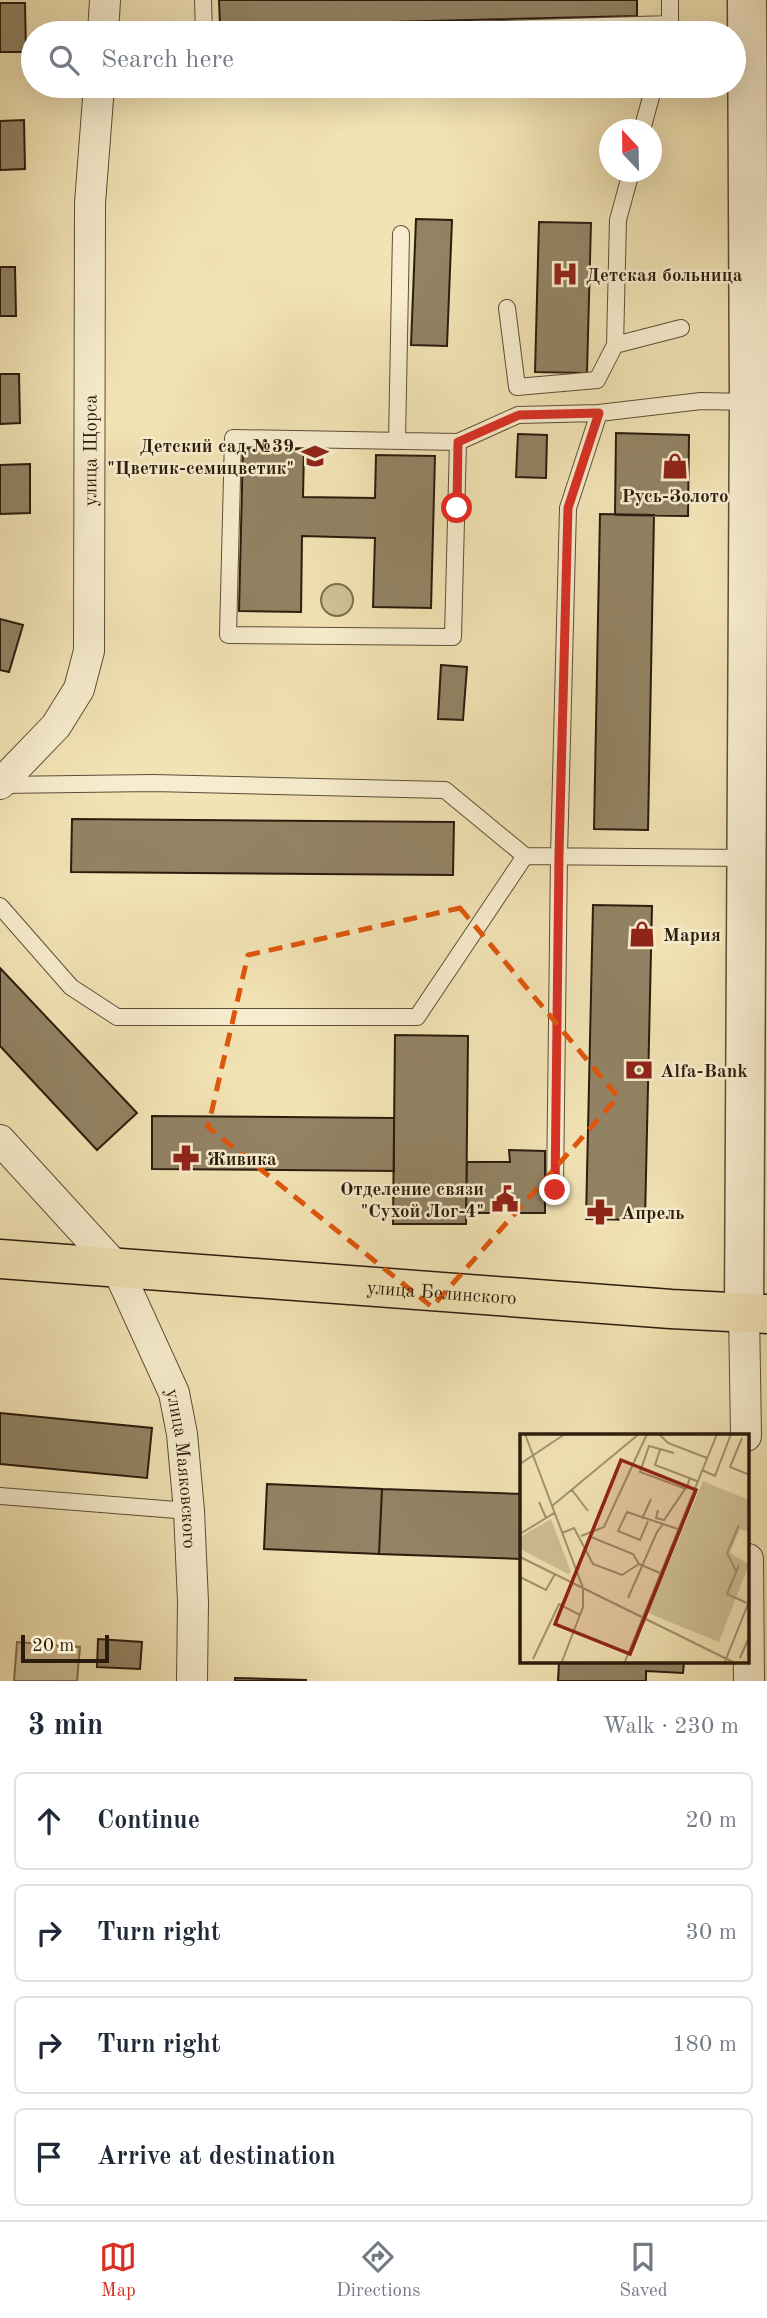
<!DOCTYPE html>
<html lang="en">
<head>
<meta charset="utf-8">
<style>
	body { margin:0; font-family:"Old Standard TT",serif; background:#f2f2f3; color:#1f2937 }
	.compass { position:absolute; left:599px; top:119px; width:63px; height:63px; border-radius:50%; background:#fff; box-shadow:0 7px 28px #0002; rotate:338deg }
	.scale { position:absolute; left:21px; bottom:18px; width:88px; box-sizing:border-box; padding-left:7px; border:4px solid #2b1c0d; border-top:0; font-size:19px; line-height:24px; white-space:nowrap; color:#2b1c0d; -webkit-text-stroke:5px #f7edce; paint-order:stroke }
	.stop { position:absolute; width:21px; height:21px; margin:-16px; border:5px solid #d93025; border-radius:50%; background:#fff }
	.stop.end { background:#d93025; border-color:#fff; box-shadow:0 2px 7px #0008 }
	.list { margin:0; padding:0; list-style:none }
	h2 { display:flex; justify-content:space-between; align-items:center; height:91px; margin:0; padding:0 28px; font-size:30px }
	h2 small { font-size:23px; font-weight:400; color:#747a83 }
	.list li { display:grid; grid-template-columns:46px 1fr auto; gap:21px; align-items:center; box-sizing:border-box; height:98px; margin:0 14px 14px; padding:0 14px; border:2px solid #e0e1e3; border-radius:10px }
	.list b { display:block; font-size:26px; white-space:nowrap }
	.list em { font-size:23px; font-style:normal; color:#747a83 }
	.icon { flex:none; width:38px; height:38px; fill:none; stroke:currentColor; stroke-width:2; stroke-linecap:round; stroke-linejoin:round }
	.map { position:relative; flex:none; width:767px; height:1681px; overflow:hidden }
	.search { position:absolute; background:#fff; box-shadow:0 7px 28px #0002; left:21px; right:21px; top:21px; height:77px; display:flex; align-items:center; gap:18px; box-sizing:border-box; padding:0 24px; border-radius:38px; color:#747a83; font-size:26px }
	.sheet { height:539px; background:#fff }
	nav { display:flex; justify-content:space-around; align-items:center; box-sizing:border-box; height:98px; border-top:2px solid #e0e1e3; background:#fff; font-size:19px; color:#747a83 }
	nav a { display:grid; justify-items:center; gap:4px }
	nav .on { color:#d93025 }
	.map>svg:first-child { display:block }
	.green { fill:#d0c198; stroke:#7e6e52; stroke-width:2 }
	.building { fill:#928364; stroke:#2b1c0d; stroke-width:2 }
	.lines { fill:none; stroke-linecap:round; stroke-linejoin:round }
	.service-casing { stroke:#5d4e37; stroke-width:18 }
	.minor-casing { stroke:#5d4e37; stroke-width:32 }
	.tertiary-casing { stroke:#5d4e37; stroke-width:41 }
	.primary-casing { stroke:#2b1c0d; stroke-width:41 }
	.service { stroke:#f7edce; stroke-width:16 }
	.minor { stroke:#f7edce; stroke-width:30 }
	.tertiary { stroke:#f7edce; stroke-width:38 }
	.primary { stroke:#f2e3b4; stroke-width:38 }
	.route { stroke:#d93025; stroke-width:9 }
	.marked { fill:none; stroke:#df560c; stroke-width:5; stroke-dasharray:14 9; stroke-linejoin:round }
	.labels { text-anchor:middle; stroke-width:5; stroke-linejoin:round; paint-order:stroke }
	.poi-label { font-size:19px; font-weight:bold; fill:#2b1c0d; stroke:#f7edce; text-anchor:start }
	.street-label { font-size:19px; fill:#2b1c0d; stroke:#f7edce }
	.inset-road { fill:none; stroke:#a29371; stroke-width:2 }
	.view { fill:#8f2418; fill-opacity:0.15; stroke:#8f2418; stroke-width:3.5 }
	.inset-edge { fill:none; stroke:#2b1c0d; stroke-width:3.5 }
</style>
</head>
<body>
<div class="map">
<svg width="767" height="1681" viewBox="0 0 767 1681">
	<rect width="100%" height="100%" fill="#f2e3b4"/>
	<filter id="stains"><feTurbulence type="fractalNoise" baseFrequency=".00286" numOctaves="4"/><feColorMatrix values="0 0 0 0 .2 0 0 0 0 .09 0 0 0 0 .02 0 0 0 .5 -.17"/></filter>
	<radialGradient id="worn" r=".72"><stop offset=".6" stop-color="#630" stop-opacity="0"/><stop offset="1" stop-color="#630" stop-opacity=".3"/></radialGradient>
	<path class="green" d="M321 600a16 16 0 1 1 32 0a16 16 0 1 1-32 0Z
		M17,1642L80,1647L77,1681H14Z"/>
	<path class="building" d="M219,0H637V16L220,26Z
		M0,3H25L26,52H0Z
		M24,120L25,169L0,170V121Z
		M416,219L452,220L447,346L411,345Z
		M539,222L591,223L587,373L535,372Z
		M0,267H15L16,316H0Z
		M0,374H19L20,423L0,424Z
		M616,433L689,435L688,516L615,515Z
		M518,434L547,435L546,478L516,477Z
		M243,448L304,449L303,497L375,498L376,455L435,456L431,608L373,607L375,538L302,536L301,612L239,611Z
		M30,464V513L0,514V465Z
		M600,514L654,515L648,830L594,829Z
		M0,619L23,625L9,672L0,670Z
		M441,665L467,667L463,720L438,719Z
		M72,819L454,822L453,875L71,872Z
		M593,905L652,906L645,1220L586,1219Z
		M0,968L137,1113L97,1150L0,1046Z
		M395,1035L468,1036L466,1224H393Z
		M152,1116L394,1118V1171L152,1169Z
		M509,1150L545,1151V1213H466L467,1162H510Z
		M0,1413L152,1428L147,1478L0,1464Z
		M267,1484L382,1489L379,1554L264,1549Z
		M382,1489L522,1494V1559L379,1554Z
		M98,1639L142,1642L140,1669L97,1667Z
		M559,1662H684L683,1673L646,1671V1681H558Z
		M235,1678L306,1680V1681H235Z"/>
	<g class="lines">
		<g class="service-casing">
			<path id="service" d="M203,0L204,33
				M370,33L670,24V0
				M642,130L654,86
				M507,308L517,387L597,380L615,345L618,220L631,172
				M615,345L681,328
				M397,441L401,234
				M458,442L453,637L228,635L233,438L458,442L518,415L599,413
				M0,785L153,783L445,790L525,856L746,858
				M0,906L71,987L117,1017H417L525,856
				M555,1190L559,855L568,508L599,413L701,401L748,402
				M0,1496L189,1511"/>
		</g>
		<g class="minor-casing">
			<g id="minor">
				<path d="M103,33L105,0"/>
				<path id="s1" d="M0,784L56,726L79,689L89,651L90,203L99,86"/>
				<path id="s2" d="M0,1140L117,1268L174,1393L182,1434L189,1511L193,1602L192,1681"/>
				<path d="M744,1312L746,1436"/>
				<path d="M748,1559L749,1681"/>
			</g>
		</g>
		<g class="tertiary-casing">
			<path id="tertiary" d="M744,1312L749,402L747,0"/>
		</g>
		<g class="primary-casing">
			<g id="primary">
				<path id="s3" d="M0,1259L671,1309L767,1314"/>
			</g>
		</g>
		<use href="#service" class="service"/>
		<use href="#minor" class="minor"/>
		<use href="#tertiary" class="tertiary"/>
		<use href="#primary" class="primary"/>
	</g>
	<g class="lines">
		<path class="route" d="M457,508L458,442L519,415L599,413L568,508L559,855L555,1190"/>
	</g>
	<path class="marked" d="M460,908L618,1097L432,1307L208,1127L248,955Z"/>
	<defs>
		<g id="hospital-bare" transform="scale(2.1)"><path d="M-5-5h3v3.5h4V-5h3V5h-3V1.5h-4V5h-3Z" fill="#8f2418" stroke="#f7edce" stroke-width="2.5" paint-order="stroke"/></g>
		<g id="school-bare" transform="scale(2.1)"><path d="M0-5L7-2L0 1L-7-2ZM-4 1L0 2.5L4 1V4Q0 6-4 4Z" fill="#8f2418" stroke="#f7edce" stroke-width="2.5" paint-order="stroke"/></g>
		<g id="shop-bare" transform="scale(2.1)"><path d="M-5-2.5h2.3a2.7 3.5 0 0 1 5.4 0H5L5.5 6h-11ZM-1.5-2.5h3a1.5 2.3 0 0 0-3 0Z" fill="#8f2418" stroke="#f7edce" stroke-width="2.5" paint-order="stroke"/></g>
		<g id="bank-bare" transform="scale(2.1)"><path d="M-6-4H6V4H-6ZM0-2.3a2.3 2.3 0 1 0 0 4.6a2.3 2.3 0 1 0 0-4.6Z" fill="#8f2418" stroke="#f7edce" stroke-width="2.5" paint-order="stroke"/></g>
		<g id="pharmacy-bare" transform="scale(2.1)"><path d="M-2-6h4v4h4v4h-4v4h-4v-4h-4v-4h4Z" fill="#8f2418" stroke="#f7edce" stroke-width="2.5" paint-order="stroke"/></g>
		<g id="civic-bare" transform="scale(2.1)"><path d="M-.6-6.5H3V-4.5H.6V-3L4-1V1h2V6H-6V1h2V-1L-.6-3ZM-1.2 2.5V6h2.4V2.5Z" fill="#8f2418" stroke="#f7edce" stroke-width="2.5" paint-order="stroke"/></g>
	</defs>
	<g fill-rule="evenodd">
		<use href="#hospital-bare" x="565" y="274"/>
		<use href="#school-bare" x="315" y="456"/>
		<use href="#shop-bare" x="675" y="466"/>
		<use href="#shop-bare" x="642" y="934"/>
		<use href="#bank-bare" x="639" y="1070"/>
		<use href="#pharmacy-bare" x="186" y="1158"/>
		<use href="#civic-bare" x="505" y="1199"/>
		<use href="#pharmacy-bare" x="600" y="1212"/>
	</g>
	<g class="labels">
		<g class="poi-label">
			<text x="586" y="281">Детская больница</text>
			<text x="294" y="452" text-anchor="end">Детский сад №39<tspan x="294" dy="22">"Цветик-семицветик"</tspan></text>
			<text x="675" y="502" text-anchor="middle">Русь-Золото</text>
			<text x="663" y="941">Мария</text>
			<text x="660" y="1077">Alfa-Bank</text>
			<text x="207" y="1165">Живика</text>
			<text x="484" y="1195" text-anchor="end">Отделение связи<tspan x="484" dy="22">"Сухой Лог-4"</tspan></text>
			<text x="621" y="1219">Апрель</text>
		</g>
		<g class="street-label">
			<text dy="7" stroke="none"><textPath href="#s1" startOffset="364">улица Щорса</textPath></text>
			<text dy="7" stroke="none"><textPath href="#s3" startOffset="443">улица Белинского</textPath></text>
			<text dy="7" stroke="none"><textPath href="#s2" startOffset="387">улица Маяковского</textPath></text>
		</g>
	</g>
	<g transform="translate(520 1434)">
		<rect width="229" height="229" fill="#f2e3b4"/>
		<path d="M183,47L229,66V98L220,95L210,119L229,130L199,208L128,179ZM31,85L51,138L48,140L0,115V103Z" fill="#d0c198"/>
		<path class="inset-road" d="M5,0L63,154V173L41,230M139,0L148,9L187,24M222,4L210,33L230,41M140,16L135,31L177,47M154,19L129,12L120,38L166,55L170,44M0,30L45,0M182,36L195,42L211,0M52,56L68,77M19,68L26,84L34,79M32,72L119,0M138,76L136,84L144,86L165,55M122,85L131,65M128,87L120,106L98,97L107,78L143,90M42,99L54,94L73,130L102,141L119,130M0,100L26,84M61,102L84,93L127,0M71,103L113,120L119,130L140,139M0,123L217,230M219,131L207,160L227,169M216,137L207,119L219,91M0,143L26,156L35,140M108,164L137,98L143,90L158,95M220,224L230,201M13,225L39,170L60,181M104,230L197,0M204,230L230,165"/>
		<path class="view" d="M101,26L176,56L110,220L35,190Z"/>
		<rect width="229" height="229" class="inset-edge"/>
	</g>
	<rect width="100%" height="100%" filter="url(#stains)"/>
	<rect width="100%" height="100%" fill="url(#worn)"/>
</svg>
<svg class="compass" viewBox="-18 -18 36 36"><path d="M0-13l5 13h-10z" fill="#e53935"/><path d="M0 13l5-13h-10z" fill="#747a83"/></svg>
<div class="scale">20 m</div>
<div class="stop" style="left:457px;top:508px"></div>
<div class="stop end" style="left:555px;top:1190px"></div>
<div class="search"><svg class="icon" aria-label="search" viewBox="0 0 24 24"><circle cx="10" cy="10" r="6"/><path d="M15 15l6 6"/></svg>Search here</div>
</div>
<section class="sheet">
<h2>3 min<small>Walk · 230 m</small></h2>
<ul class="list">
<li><svg class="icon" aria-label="ahead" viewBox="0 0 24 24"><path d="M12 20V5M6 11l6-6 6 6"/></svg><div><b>Continue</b></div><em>20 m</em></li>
<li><svg class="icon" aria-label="right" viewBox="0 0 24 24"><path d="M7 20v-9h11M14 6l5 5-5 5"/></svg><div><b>Turn right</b></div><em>30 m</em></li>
<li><svg class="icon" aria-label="right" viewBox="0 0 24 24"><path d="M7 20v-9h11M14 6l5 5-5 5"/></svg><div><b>Turn right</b></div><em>180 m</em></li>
<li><svg class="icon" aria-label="arrive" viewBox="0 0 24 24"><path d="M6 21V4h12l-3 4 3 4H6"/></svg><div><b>Arrive at destination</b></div></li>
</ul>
</section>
<nav>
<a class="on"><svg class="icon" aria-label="map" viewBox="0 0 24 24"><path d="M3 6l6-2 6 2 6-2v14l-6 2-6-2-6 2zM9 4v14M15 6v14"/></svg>Map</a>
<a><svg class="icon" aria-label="directions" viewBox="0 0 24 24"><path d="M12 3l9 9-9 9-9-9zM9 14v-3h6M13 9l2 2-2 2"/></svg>Directions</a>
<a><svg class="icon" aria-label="saved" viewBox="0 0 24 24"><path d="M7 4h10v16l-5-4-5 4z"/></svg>Saved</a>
</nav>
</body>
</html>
